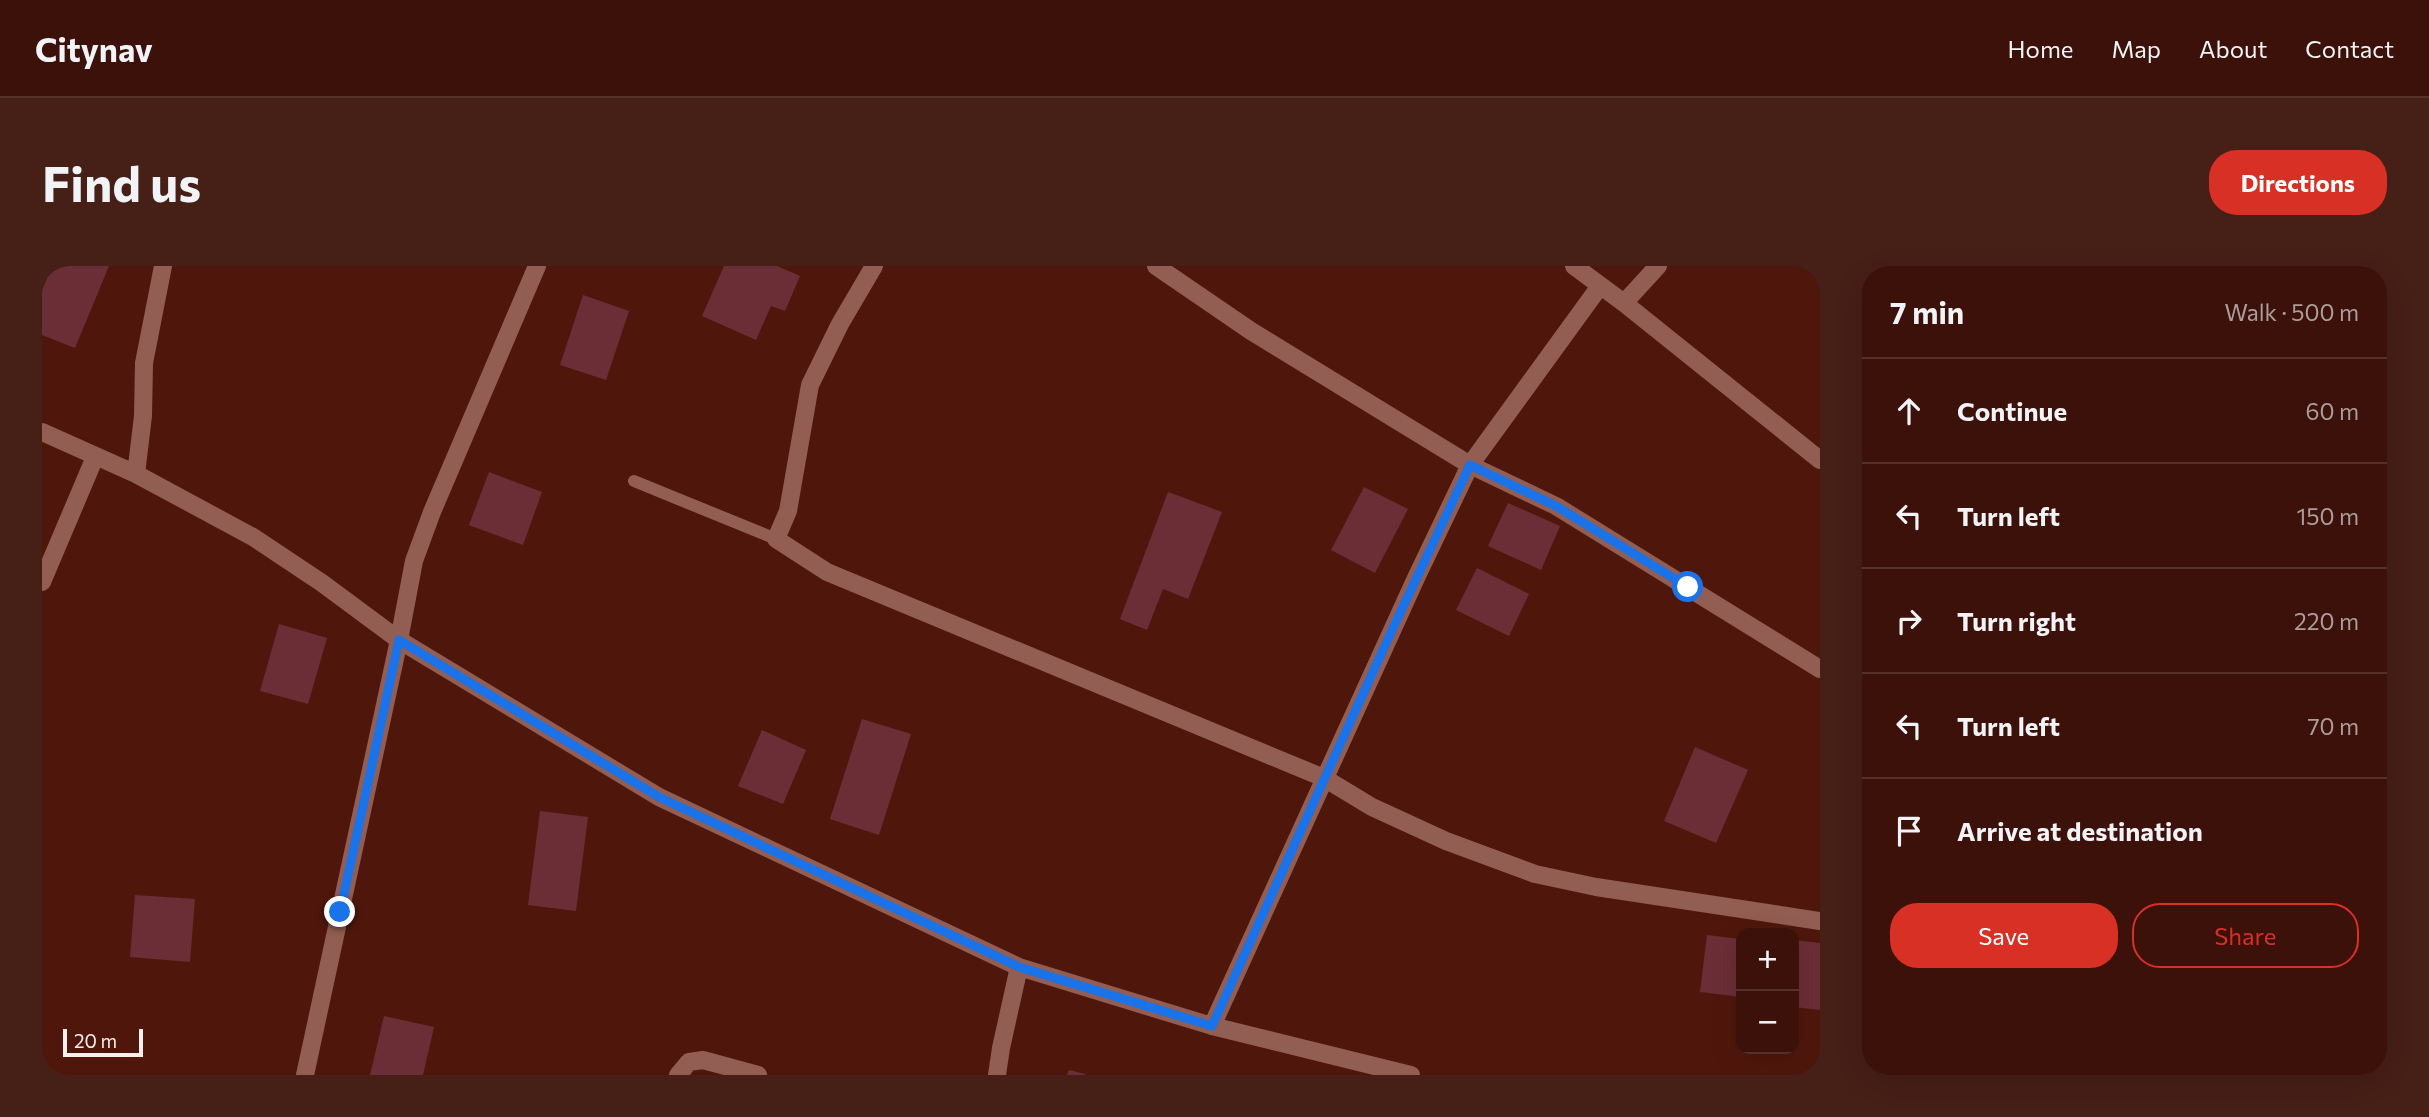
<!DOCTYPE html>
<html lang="en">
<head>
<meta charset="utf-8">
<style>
	body { margin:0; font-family:Commissioner,sans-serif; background:#461f17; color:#f1f3f6 }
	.controls { position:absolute; right:21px; bottom:21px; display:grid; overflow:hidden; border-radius:14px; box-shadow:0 7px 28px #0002 }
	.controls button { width:63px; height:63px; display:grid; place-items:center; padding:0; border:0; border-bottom:2px solid #54312a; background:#3b1109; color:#f1f3f6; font:35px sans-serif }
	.scale { position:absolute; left:21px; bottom:18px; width:80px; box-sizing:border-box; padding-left:7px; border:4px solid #feeeeb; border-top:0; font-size:19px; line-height:24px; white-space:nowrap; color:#feeeeb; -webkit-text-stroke:5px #4f170c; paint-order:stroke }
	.stop { position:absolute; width:21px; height:21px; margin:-16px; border:5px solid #1a73e8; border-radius:50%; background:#fff }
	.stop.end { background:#1a73e8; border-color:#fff; box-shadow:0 2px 7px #0008 }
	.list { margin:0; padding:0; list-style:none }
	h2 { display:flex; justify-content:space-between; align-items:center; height:91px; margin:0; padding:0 28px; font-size:30px }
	h2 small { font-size:23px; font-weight:400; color:#ac9d9c }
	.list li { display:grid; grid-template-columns:46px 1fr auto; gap:21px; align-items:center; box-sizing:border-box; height:105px; padding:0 28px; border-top:2px solid #54312a }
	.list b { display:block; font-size:26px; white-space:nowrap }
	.list em { font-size:23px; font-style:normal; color:#ac9d9c }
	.actions { display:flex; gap:14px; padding:21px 28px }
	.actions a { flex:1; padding:16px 0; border:2px solid #d93025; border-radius:28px; text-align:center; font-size:24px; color:#d93025 }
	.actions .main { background:#d93025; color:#fff }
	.icon { flex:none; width:38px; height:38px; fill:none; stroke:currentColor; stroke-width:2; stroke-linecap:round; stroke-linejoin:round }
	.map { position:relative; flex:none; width:1778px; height:809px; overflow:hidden; border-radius:28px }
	header { display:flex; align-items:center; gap:42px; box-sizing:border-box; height:98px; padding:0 35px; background:#3b1109; border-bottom:2px solid #54312a }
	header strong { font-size:33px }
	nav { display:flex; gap:38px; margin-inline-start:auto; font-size:24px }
	.intro { display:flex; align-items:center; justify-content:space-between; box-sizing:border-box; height:168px; padding:0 42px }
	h1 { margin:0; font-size:49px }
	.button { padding:18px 32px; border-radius:28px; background:#d93025; color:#fff; font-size:24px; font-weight:700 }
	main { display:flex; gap:42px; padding:0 42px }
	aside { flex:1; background:#3b1109; border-radius:28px; box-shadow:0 7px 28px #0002 }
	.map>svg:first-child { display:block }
	.building { fill:#6b2e37 }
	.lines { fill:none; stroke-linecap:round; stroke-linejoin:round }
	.lane { stroke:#925d52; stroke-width:12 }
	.street { stroke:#925d52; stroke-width:18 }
	.route { stroke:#1a73e8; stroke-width:9 }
</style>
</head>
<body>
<header>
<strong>Citynav</strong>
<nav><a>Home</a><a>Map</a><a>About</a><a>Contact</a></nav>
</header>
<div class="intro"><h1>Find us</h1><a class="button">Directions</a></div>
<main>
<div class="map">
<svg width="1778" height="809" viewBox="0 0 1778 809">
	<rect width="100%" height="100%" fill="#4f170c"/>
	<path class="building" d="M10,0H67L33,82L0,69V24Z
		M682,0H735L758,10L743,45L729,40L714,74L660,50Z
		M541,29L587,45L564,114L518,99Z
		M447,206L500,226L481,279L427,259Z
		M1322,221L1366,243L1333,307L1289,284Z
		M1126,226L1180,246L1146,333L1121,323L1105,364L1078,353Z
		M1466,237L1518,260L1499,304L1446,280Z
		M1435,302L1487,328L1467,370L1414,344Z
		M237,358L285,372L266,438L218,425Z
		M820,453L869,468L837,569L788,553Z
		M720,464L764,484L741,538L696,520Z
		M1653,481L1706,504L1674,577L1622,555Z
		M498,545L546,551L534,645L486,639Z
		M93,629L153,633L148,696L88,691Z
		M1665,669L1699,673V731L1658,726Z
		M1752,674L1778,677V744L1752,741Z
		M342,750L392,761L381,809H328Z
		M1027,804L1043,808V809H1025Z"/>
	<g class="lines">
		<path class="lane" d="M592,215L734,273"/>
		<path class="street" d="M832,0L798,58L768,119L746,245L734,273L785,306L1282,512L1330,541L1404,575L1493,608L1554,621L1778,655
			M1114,0L1209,65L1428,199L1514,240L1778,403
			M1532,0L1582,37L1778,194
			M1582,37L1616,0
			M0,166L94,208L211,271L280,317L357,374L617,531L977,701L1170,760L1369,809
			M94,208L101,150L102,97L121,0
			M0,316L53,191
			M1170,760L1374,312L1428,199L1558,20
			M263,809L357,374L372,295L390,246L495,0
			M636,809L647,796L661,794L716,809
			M955,809L959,782L977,701"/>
	</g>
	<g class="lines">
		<path class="route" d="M298,646L357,374L617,531L977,701L1170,760L1351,362L1428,199L1514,240L1646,321"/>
	</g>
</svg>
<div class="controls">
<button>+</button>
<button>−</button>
</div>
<div class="scale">20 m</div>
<div class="stop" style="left:1646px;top:321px"></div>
<div class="stop end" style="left:298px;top:646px"></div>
</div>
<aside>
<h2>7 min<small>Walk · 500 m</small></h2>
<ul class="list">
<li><svg class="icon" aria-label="ahead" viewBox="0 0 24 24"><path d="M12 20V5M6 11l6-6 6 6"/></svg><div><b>Continue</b></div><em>60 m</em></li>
<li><svg class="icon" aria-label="left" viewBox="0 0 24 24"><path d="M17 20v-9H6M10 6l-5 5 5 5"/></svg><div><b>Turn left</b></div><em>150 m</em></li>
<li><svg class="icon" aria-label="right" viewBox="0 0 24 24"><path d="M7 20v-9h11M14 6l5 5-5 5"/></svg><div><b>Turn right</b></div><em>220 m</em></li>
<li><svg class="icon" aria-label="left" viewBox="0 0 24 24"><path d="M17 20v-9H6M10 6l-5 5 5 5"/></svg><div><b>Turn left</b></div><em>70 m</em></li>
<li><svg class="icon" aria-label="arrive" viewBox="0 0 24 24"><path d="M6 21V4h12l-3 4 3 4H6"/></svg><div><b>Arrive at destination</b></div></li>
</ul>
<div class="actions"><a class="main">Save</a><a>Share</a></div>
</aside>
</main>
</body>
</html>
